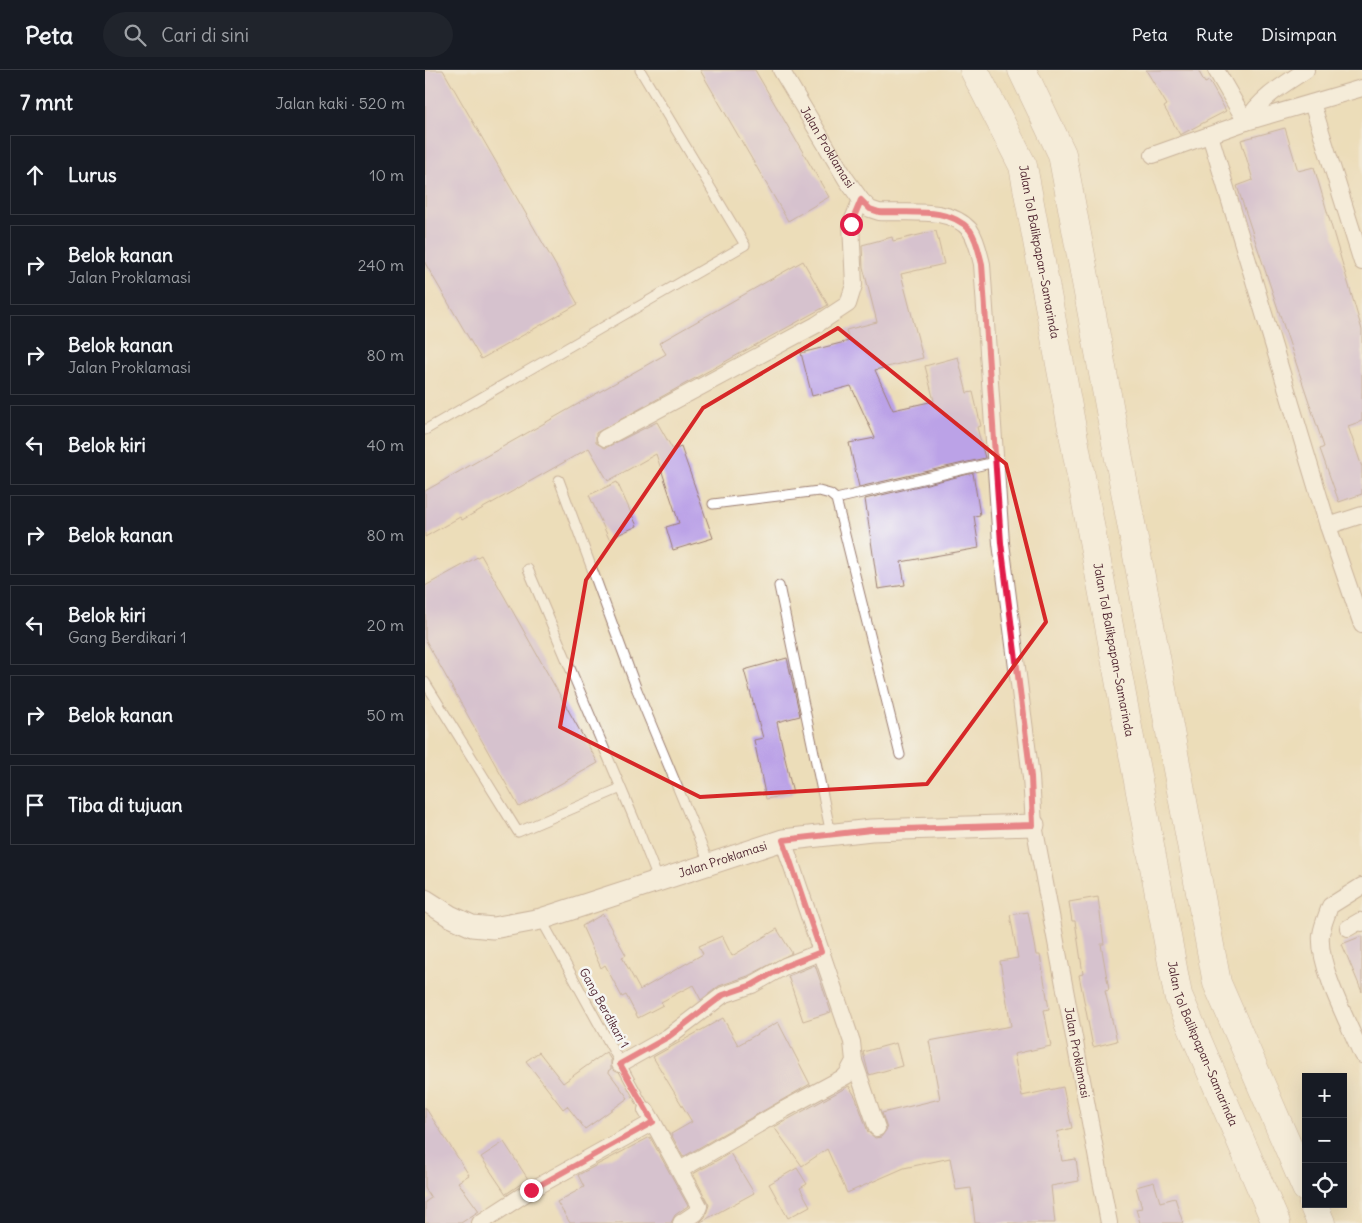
<!DOCTYPE html>
<html lang="id">
<head>
<meta charset="utf-8">
<style>
	body { margin:0; font-family:Delius,sans-serif; background:#20242c; color:#f1f3f6 }
	.controls { position:absolute; right:15px; bottom:15px; display:grid; overflow:hidden; border-radius:0px; box-shadow:0 5px 20px #0002 }
	.controls button { width:45px; height:45px; display:grid; place-items:center; padding:0; border:0; border-bottom:1px solid #363941; background:#171b24; color:#f1f3f6; font:25px sans-serif }
	.stop { position:absolute; width:15px; height:15px; margin:-11px; border:4px solid #e11d48; border-radius:50%; background:#fff }
	.stop.end { background:#e11d48; border-color:#fff; box-shadow:0 1px 5px #0008 }
	.list { margin:0; padding:0; list-style:none }
	h2 { display:flex; justify-content:space-between; align-items:center; height:65px; margin:0; padding:0 20px; font-size:21px }
	h2 small { font-size:16px; font-weight:400; color:#9ea1a6 }
	.list li { display:grid; grid-template-columns:32px 1fr auto; gap:15px; align-items:center; box-sizing:border-box; height:80px; margin:0 10px 10px; padding:0 10px; border:1px solid #363941; border-radius:0px }
	.list b { display:block; font-size:19px; white-space:nowrap }
	.list p { margin:0; font-size:16px; white-space:nowrap; color:#9ea1a6 }
	.list em { font-size:16px; font-style:normal; color:#9ea1a6 }
	.icon { flex:none; width:28px; height:28px; fill:none; stroke:currentColor; stroke-width:2; stroke-linecap:round; stroke-linejoin:round }
	.map { position:relative; flex:none; width:937px; height:1153px; overflow:hidden }
	header { display:flex; align-items:center; gap:30px; box-sizing:border-box; height:70px; padding:0 25px; background:#171b24; border-bottom:1px solid #363941 }
	header strong { font-size:24px }
	nav { display:flex; gap:28px; margin-inline-start:auto; font-size:18px }
	.search { width:350px; height:45px; background:#20242c; display:flex; align-items:center; gap:12px; box-sizing:border-box; padding:0 18px; border-radius:28px; color:#9ea1a6; font-size:19px }
	main { display:flex }
	aside { flex:1; background:#171b24 }
	.map>svg:first-child { display:block }
	.building { fill:#bba2e7 }
	.lines { fill:none; stroke-linecap:round; stroke-linejoin:round }
	.service-casing { stroke:#9b7e72; stroke-width:11 }
	.minor-casing { stroke:#9b7e72; stroke-width:18 }
	.tertiary-casing { stroke:#9b7e72; stroke-width:23 }
	.motorway-casing { stroke:#9b7e72; stroke-width:29 }
	.service { stroke:#fff; stroke-width:9 }
	.minor { stroke:#fff; stroke-width:16 }
	.tertiary { stroke:#fff; stroke-width:21 }
	.motorway { stroke:#fff; stroke-width:28 }
	.route { stroke:#e11d48; stroke-width:6 }
	.marked { fill:none; stroke:#d62828; stroke-width:4; stroke-linejoin:round }
	.labels { text-anchor:middle; stroke-width:5; stroke-linejoin:round; paint-order:stroke }
	.street-label { font-size:12px; fill:#4a1f2b; stroke:#f6f6f2 }
</style>
</head>
<body>
<header>
<strong>Peta</strong>
<div class="search"><svg class="icon" aria-label="search" viewBox="0 0 24 24"><circle cx="10" cy="10" r="6"/><path d="M15 15l6 6"/></svg>Cari di sini</div>
<nav><a>Peta</a><a>Rute</a><a>Disimpan</a></nav>
</header>
<main>
<aside>
<h2>7 mnt<small>Jalan kaki · 520 m</small></h2>
<ul class="list">
<li><svg class="icon" aria-label="ahead" viewBox="0 0 24 24"><path d="M12 20V5M6 11l6-6 6 6"/></svg><div><b>Lurus</b></div><em>10 m</em></li>
<li><svg class="icon" aria-label="right" viewBox="0 0 24 24"><path d="M7 20v-9h11M14 6l5 5-5 5"/></svg><div><b>Belok kanan</b><p>Jalan Proklamasi</p></div><em>240 m</em></li>
<li><svg class="icon" aria-label="right" viewBox="0 0 24 24"><path d="M7 20v-9h11M14 6l5 5-5 5"/></svg><div><b>Belok kanan</b><p>Jalan Proklamasi</p></div><em>80 m</em></li>
<li><svg class="icon" aria-label="left" viewBox="0 0 24 24"><path d="M17 20v-9H6M10 6l-5 5 5 5"/></svg><div><b>Belok kiri</b></div><em>40 m</em></li>
<li><svg class="icon" aria-label="right" viewBox="0 0 24 24"><path d="M7 20v-9h11M14 6l5 5-5 5"/></svg><div><b>Belok kanan</b></div><em>80 m</em></li>
<li><svg class="icon" aria-label="left" viewBox="0 0 24 24"><path d="M17 20v-9H6M10 6l-5 5 5 5"/></svg><div><b>Belok kiri</b><p>Gang Berdikari 1</p></div><em>20 m</em></li>
<li><svg class="icon" aria-label="right" viewBox="0 0 24 24"><path d="M7 20v-9h11M14 6l5 5-5 5"/></svg><div><b>Belok kanan</b></div><em>50 m</em></li>
<li><svg class="icon" aria-label="arrive" viewBox="0 0 24 24"><path d="M6 21V4h12l-3 4 3 4H6"/></svg><div><b>Tiba di tujuan</b></div></li>
</ul>
</aside>
<div class="map">
<svg width="937" height="1153" viewBox="0 0 937 1153">
	<rect width="100%" height="100%" fill="#f6f6f2"/>
	<filter id="ink" filterUnits="userSpaceOnUse"><feTurbulence type="fractalNoise" baseFrequency=".02" numOctaves="2"/><feDisplacementMap in="SourceGraphic" scale="10" xChannelSelector="R" yChannelSelector="G"/><feConvolveMatrix kernelMatrix="1 2 1 2 8 2 1 2 1" color-interpolation-filters="sRGB"/></filter>
	<filter id="wash" filterUnits="userSpaceOnUse"><feTurbulence type="fractalNoise" baseFrequency=".0096" numOctaves="4" result="noise"/><feDisplacementMap in="SourceGraphic" scale="20" xChannelSelector="R" yChannelSelector="G"/><feGaussianBlur stdDeviation="1.12" result="paint"/><feColorMatrix in="noise" values="0 0 0 0 0 0 0 0 0 0 0 0 0 0 0 0 0 1.4 0 .05"/><feComposite in="paint" operator="in"/></filter>
	<g filter="url(#wash)">
		<rect width="100%" height="100%" fill="#ecddb9"/>
		<g id="blocks">
			<path class="building" d="M0,0H18L153,234L56,289L0,193Z
				M275,0H330L404,127L363,151Z
				M721,0H773L780,13L784,11L801,41L755,65L739,37L742,35Z
				M860,58L873,101L889,97L937,260V351L923,356L937,397V424L914,432L895,379L899,377L812,116L828,110L816,70Z
				M511,161L519,194L476,204L498,288L450,300L468,340L509,331L500,296L533,287L542,323L548,322L556,356L552,357L560,388L434,417L424,373L450,368L426,316L387,326L376,283L424,271L421,260L452,252L438,197L437,175L467,167L468,171Z
				M378,191L403,235L171,363V373L180,378L232,352L248,380L256,377L288,468L248,480L241,457L254,453L231,384L183,411L164,378L37,450L35,447L0,467V421L241,284L234,273Z
				M548,403L555,445L549,446L554,478L476,492L480,515L453,519L440,429Z
				M192,412L212,456L184,469L164,425Z
				M56,485L173,693L94,737L0,569V516Z
				M362,588L375,646L352,652L368,724L341,729L329,670L338,668L319,600Z
				M673,827L679,874H676L684,920L680,921L692,971L668,977L654,905L658,904L650,851H647L644,832Z
				M603,842L611,885H615L624,939L619,940L626,976L589,984L597,1026L638,1017L647,1058L632,1062L637,1091L651,1089L654,1111L626,1116L630,1153H550L546,1118L531,1120L525,1088L479,1098L422,1123L402,1079L377,1096L349,1057L424,1016L431,1028L443,1062L450,1068L456,1067L462,1059L457,1043L515,1029L504,971L586,956L575,891L593,888L585,845Z
				M178,844L201,885L197,887L215,920L278,884L274,876L297,866L307,886L352,859L367,883L323,906L294,916L276,930L268,915L236,932L238,935L213,948L201,925L197,927L180,895L176,898L157,856Z
				M937,866V922L917,874Z
				M390,895L406,942L378,951L363,906Z
				M298,948L313,975L353,952L385,1014L258,1087L246,1064L267,1052L228,987Z
				M471,973L477,996L444,1005L438,982Z
				M114,982L138,1013L181,982L186,990V999L183,1001L203,1028L160,1059L142,1036L138,1039L101,991Z
				M0,1037L44,1105L33,1112L54,1141L36,1153H0V1132L6,1128L0,1118Z
				M225,1067L263,1136L250,1145L246,1153H145L132,1132L159,1117L153,1105Z
				M79,1072L103,1109L81,1124L56,1087Z
				M305,1083L329,1123L274,1153L280,1147L284,1135L268,1104Z
				M372,1098L382,1114L375,1118L385,1136L363,1148L344,1114Z
				M729,1112L735,1132L750,1128L758,1153H715L711,1139L717,1138L711,1117Z"/>
		</g>
	</g>
	<g filter="url(#ink)">
		<use href="#blocks" fill-opacity="0" stroke="#9b7e72" stroke-width="1"/>
		<g class="lines">
			<g class="service-casing">
				<path id="service" d="M0,360L320,175L215,0
					M134,410L212,620L284,793
					M411,429L570,392
					M288,434L394,421L405,424L411,429L475,685
					M103,499L210,751L233,809
					M354,516L406,764
					M0,612L93,762L196,718
					M116,849L221,1040"/>
			</g>
			<g class="minor-casing">
				<g id="minor">
					<path id="s1" d="M356,0L421,109L436,130L445,139L454,142C483,144 524,136 545,160C552,170 554,183 557,194L576,473L606,707L609,755L684,1153"/>
					<path d="M791,0L821,52C835,28 858,15 881,0"/>
					<path d="M887,33L937,192"/>
					<path d="M785,65L903,456L937,555"/>
					<path d="M728,85L821,52L937,18"/>
					<path d="M180,368L391,255L423,234L429,215L426,154L436,130"/>
					<path d="M903,456L937,445"/>
					<path d="M937,816L905,836C902,845 897,856 896,865C893,897 924,954 937,985"/>
					<path d="M923,858L935,851L937,853"/>
					<path d="M429,991L452,1058"/>
					<path d="M195,994L243,967L298,925L327,915L360,896L396,882"/>
					<path d="M228,1052L274,1136L271,1143L256,1153"/>
					<path d="M255,1100L360,1039L421,1006L429,991L427,972L358,770"/>
					<path d="M55,1153L106,1120L228,1052L221,1040"/>
				</g>
			</g>
			<g class="tertiary-casing">
				<g id="tertiary">
					<path id="s2" d="M0,830L25,846L47,856L68,858L116,849L358,770L446,760L609,755"/>
				</g>
			</g>
			<g class="motorway-casing">
				<g id="motorway">
					<path id="s3" d="M549,0L598,96L753,925L851,1153"/>
					<path d="M597,0L637,84L792,913L881,1118"/>
					<path d="M888,1134L896,1153"/>
				</g>
			</g>
			<use href="#service" class="service"/>
			<use href="#minor" class="minor"/>
			<use href="#tertiary" class="tertiary"/>
			<use href="#motorway" class="motorway"/>
		</g>
	</g>
	<g class="lines" filter="url(#ink)">
		<path class="route" d="M106,1120L228,1052L195,994L243,967L298,925L327,915L360,896L396,882L358,770L446,760L608,755L606,707L576,473L557,194C554,183 552,170 545,160C524,136 483,144 454,142L445,139L436,130L426,154"/>
	</g>
	<path d="M0 0H937V1153H0ZM413,258L581,394L621,552L502,714L275,727L135,657L161,510L278,338Z" fill="#ecddb9" fill-opacity=".55" fill-rule="evenodd"/>
	<path class="marked" d="M413,258L581,394L621,552L502,714L275,727L135,657L161,510L278,338Z"/>
	<g class="labels">
		<g class="street-label">
			<text dy="4" stroke="none"><textPath href="#s1" startOffset="90">Jalan Proklamasi</textPath></text>
			<text dy="4" stroke="none"><textPath href="#s3" startOffset="195">Jalan Tol Balikpapan–Samarinda</textPath></text>
			<text dy="4" stroke="none"><textPath href="#s3" startOffset="600">Jalan Tol Balikpapan–Samarinda</textPath></text>
			<text dy="4" stroke="none"><textPath href="#s2" startOffset="315">Jalan Proklamasi</textPath></text>
			<text transform="translate(179 938) rotate(61)" y="4">Gang Berdikari 1</text>
			<text dy="4" stroke="none"><textPath href="#s3" startOffset="1005">Jalan Tol Balikpapan–Samarinda</textPath></text>
			<text dy="4" stroke="none"><textPath href="#s1" startOffset="1102">Jalan Proklamasi</textPath></text>
		</g>
	</g>
</svg>
<div class="controls">
<button>+</button>
<button>−</button>
<button><svg class="icon" aria-label="locate" viewBox="0 0 24 24"><circle cx="12" cy="12" r="6"/><path d="M12 2v4M12 18v4M2 12h4M18 12h4"/></svg></button>
</div>
<div class="stop" style="left:426px;top:154px"></div>
<div class="stop end" style="left:106px;top:1120px"></div>
</div>
</main>
</body>
</html>
